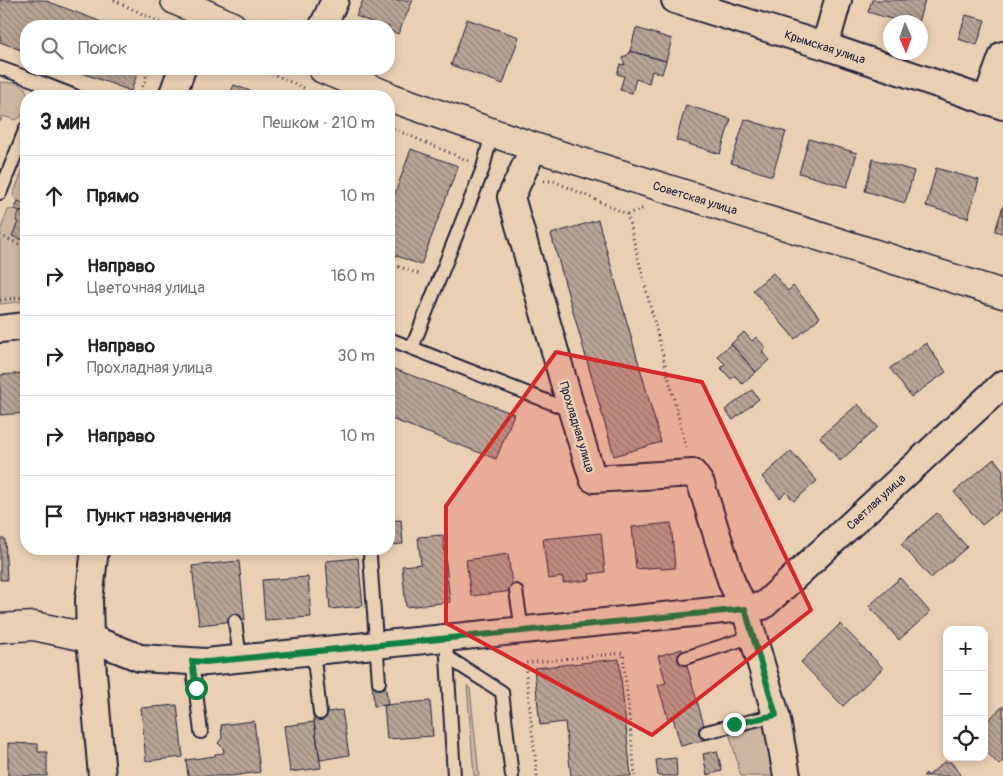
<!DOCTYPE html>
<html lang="ru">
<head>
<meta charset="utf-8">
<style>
	body { margin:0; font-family:Pangolin,sans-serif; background:#f2f2f2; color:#222 }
	.controls { position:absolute; right:15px; bottom:15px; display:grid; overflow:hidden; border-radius:10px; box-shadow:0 2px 8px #0003 }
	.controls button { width:45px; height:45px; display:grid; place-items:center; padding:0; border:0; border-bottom:1px solid #e0e0e0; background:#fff; color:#222; font:25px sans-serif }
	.compass { position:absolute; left:883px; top:15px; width:45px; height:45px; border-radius:50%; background:#fff; box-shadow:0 2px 8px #0003; rotate:178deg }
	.stop { position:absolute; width:15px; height:15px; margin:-11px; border:4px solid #0b8043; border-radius:50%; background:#fff }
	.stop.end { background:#0b8043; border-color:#fff; box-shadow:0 1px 5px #0008 }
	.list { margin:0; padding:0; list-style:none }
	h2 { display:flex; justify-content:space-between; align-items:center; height:65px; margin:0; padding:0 20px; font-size:21px }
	h2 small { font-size:16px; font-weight:400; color:#767676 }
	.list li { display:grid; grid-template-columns:32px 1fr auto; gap:15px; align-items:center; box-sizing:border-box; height:80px; padding:0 20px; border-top:1px solid #e0e0e0 }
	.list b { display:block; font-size:19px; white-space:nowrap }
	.list p { margin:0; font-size:16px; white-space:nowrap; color:#767676 }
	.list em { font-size:16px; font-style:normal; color:#767676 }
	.icon { flex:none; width:28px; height:28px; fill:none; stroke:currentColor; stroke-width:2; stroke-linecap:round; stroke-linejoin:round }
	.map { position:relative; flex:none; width:1003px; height:776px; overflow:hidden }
	.search { position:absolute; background:#fff; box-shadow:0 2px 8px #0003; left:20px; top:20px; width:375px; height:55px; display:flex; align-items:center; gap:12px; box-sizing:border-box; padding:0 18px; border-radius:20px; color:#767676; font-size:19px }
	.panel { position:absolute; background:#fff; box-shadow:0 2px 8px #0003; left:20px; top:90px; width:375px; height:465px; border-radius:20px }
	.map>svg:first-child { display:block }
	.green { fill:#ceb6a1; stroke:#786c6e }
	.building { fill:url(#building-back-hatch); stroke:#22223b }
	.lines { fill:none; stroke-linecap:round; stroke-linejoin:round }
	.lane-casing { stroke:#22223b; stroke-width:16 }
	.street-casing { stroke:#22223b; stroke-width:30 }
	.secondary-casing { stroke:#22223b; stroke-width:31 }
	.path { stroke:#22223b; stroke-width:3; stroke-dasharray:1 4; stroke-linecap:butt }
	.lane { stroke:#ebcfb2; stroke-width:12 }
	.street { stroke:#ebcfb2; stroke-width:26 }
	.secondary { stroke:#ebcfb2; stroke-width:28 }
	.route { stroke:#0b8043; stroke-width:6 }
	.marked { fill:#d62828; fill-opacity:0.2; stroke:#d62828; stroke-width:4; stroke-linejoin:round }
	.labels { text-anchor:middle; stroke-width:5; stroke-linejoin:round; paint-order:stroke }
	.street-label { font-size:12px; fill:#22223b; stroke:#ebcfb2 }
</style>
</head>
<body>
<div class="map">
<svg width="1003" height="776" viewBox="0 0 1003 776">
	<defs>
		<pattern id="building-back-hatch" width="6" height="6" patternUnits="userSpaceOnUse" patternTransform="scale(1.25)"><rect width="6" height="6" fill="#b9a494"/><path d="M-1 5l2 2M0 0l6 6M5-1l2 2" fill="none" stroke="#96857a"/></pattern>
	</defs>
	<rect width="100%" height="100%" fill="#ebcfb2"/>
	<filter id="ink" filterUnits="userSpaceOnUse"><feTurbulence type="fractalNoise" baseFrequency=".02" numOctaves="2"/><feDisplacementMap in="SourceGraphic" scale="10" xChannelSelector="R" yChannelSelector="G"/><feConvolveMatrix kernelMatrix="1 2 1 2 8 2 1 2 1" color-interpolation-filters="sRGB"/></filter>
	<g filter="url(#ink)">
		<path class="green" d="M0,82L17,83L25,88L28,96H26V104L21,117L15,120L3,116L0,122Z
			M26,162V301L0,304V231L8,210L15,209L18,201L13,195Z
			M467,685L470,688L479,776H474Z
			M770,722L778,776H741L729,732Z"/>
		<path class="building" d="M0,0H44L112,26H26V52L0,42Z
			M363,0H413L398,34L389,30V26H381L356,16Z
			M872,0H925L918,22H901L868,12Z
			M966,15L985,20L977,45L958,39Z
			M467,19L519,37L503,84L451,65Z
			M636,28L672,39L666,61L630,51Z
			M630,51L666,61L662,74L652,71L649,83L636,79L632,93L620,90L624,76L617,74L620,64L625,65L622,58L629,54Z
			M71,69H139L131,91Z
			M234,85L263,96H229Z
			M686,105L731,119L720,154L676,140Z
			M745,119L786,132L772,176L731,163Z
			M809,139L857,153L847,187L799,173Z
			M411,149L458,166L421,265L389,253V210Z
			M873,159L914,171L905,203L865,191Z
			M936,168L979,180L968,218L926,206Z
			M26,194V241L12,236L18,222L16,221L19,212L21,213L22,212L15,209L18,201L25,204L26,202L24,201Z
			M1003,206V233L995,231Z
			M598,220L661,442L614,456L551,234Z
			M773,273L788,291L793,286L820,317L795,339L753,290Z
			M744,332L752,341L756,337L766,348L762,352L769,360L756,372L731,344Z
			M926,343L946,372L911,397L890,368Z
			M731,344L756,372L742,384L735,376L731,379L721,368L725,364L717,356Z
			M389,367L514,414L496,459L389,418Z
			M26,373V413L0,415V375Z
			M752,390L759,399L733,420L725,410Z
			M858,404L878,427L840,461L820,437Z
			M791,451L817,481L794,501L786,492L780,498L762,477Z
			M994,459L1003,470V508L982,525L954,492Z
			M937,513L967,547L931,578L901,544Z
			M401,520L403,544L389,545V521Z
			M671,523L675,568L661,569V567L636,569L632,527Z
			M601,533L605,572L589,574L590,580L563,583V577L548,579L543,539Z
			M443,535L450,602L406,607L402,566L421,564L418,537Z
			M0,539H5L7,580H0Z
			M508,554L513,591L471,596L466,560Z
			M358,558L363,606L330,609L326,561Z
			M239,561L245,620L199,625L192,566Z
			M308,577L311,617L265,620L262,580Z
			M900,578L930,612L899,640L869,606Z
			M840,624L883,668L843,706L801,662Z
			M682,649L708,739L681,746L673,718L668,719L658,685L666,683L658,656Z
			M619,659L631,776H571L565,722L540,725L534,668Z
			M385,681L388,705L374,706L372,682Z
			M430,701L433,736L387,739L384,705Z
			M177,705L183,757L146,761L141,708Z
			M1003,706V761L999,765L984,749V724Z
			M342,710L349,755L320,760L313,714Z
			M254,721L260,772L231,776H188L186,760L215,756V754L224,753L223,748L218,743L222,738L221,725Z
			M314,722L321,768L290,772L284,726Z
			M8,743L38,744V752H47V776H8Z
			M717,751L722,771L707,775L703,754Z
			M676,758L677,776H658L656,760Z
			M944,762H951L961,776H923L926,773L928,776Z"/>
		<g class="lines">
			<g class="lane-casing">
				<path id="lane" d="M0,68L44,84
					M39,96L44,84L75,96
					M0,193L26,128
					M389,339L572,411
					M412,348L483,168L492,133
					M370,557L379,682
					M516,591L522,630
					M235,621L240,658
					M446,638L447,657L502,692L512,776
					M313,650L320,713
					M447,657L454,776
					M685,658L753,636
					M192,661L201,732
					M706,732L776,715"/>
			</g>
			<g class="street-casing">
				<path id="street" d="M675,0L825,46L1003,106
					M323,26L335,0
					M825,46L838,0
					M172,96L182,69
					M986,101L1003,55
					M534,147L511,197L572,411L593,479L693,473L701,484L732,583L745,609L776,715L787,776
					M0,329L26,326
					M95,549L89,600L90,638L102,776
					M90,638L140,658L206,662L763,606L1003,384"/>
			</g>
			<g class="secondary-casing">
				<path id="secondary" d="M175,0L232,26
					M323,69L388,96
					M389,97L534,147L1003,294
					M0,628L34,626L90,638"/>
			</g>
			<path class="path" d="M114,0L161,23
				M262,69L306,89
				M139,96L149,69
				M389,127L469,161
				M544,181H554L627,214L687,451
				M627,214L645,208
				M0,235L26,248
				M389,263L422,275
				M0,300L26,297
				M537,776L525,663L623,653L635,776"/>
			<use href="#lane" class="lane"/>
			<use href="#street" class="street"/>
			<use href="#secondary" class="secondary"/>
		</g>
	</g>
	<g class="lines" filter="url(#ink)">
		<path class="route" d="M196,688L192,661L206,662L745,609L776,715L734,724"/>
	</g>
	<path class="marked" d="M556,352L702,382L811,610L652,735L446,623V506Z"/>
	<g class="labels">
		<g class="street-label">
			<text transform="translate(825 47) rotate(18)" y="4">Крымская улица</text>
			<text transform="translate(695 198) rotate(17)" y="4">Советская улица</text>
			<text transform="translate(577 427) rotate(73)" y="4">Прохладная улица</text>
			<text transform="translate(876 502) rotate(-43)" y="4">Светлая улица</text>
		</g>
	</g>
</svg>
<div class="controls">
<button>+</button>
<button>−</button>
<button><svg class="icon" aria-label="locate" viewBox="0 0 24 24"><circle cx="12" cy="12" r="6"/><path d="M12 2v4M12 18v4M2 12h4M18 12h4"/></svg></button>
</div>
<svg class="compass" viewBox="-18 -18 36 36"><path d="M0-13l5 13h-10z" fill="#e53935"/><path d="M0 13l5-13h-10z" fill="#767676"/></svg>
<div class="stop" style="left:196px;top:688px"></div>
<div class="stop end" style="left:734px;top:724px"></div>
<div class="search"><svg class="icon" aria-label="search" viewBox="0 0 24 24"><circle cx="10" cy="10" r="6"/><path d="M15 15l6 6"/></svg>Поиск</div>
<section class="panel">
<h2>3 мин<small>Пешком · 210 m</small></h2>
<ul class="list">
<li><svg class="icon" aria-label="ahead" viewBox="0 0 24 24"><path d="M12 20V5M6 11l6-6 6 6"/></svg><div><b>Прямо</b></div><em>10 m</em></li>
<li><svg class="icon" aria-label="right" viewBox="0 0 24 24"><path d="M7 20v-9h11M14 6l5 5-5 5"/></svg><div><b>Направо</b><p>Цветочная улица</p></div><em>160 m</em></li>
<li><svg class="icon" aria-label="right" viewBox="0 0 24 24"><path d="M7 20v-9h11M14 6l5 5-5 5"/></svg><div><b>Направо</b><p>Прохладная улица</p></div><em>30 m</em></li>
<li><svg class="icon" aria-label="right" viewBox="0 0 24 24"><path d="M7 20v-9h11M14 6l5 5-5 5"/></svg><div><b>Направо</b></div><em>10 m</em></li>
<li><svg class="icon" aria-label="arrive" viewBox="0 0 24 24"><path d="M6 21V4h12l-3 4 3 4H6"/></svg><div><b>Пункт назначения</b></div></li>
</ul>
</section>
</div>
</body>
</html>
